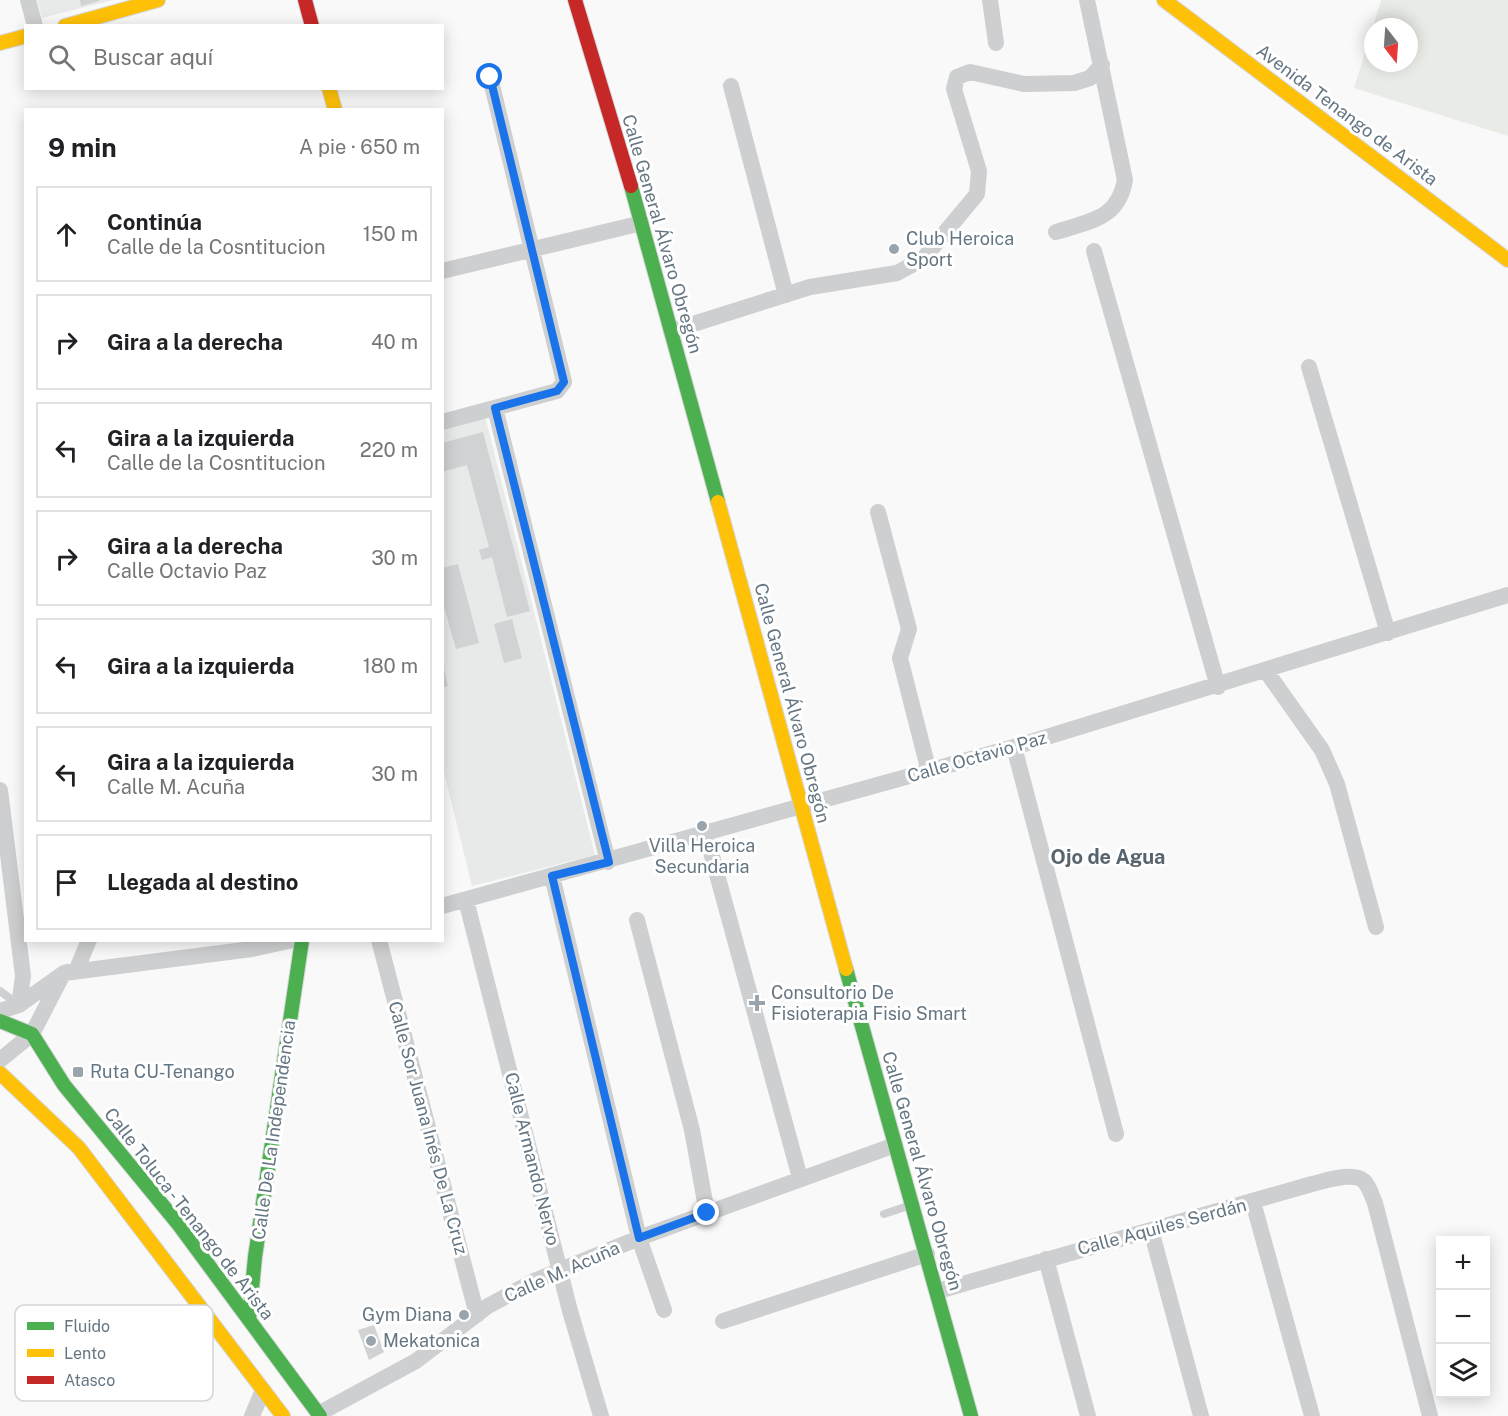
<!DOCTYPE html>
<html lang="es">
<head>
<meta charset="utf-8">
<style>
	body { margin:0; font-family:"Public Sans",sans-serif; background:#f2f2f2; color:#202124 }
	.controls { position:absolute; right:18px; bottom:18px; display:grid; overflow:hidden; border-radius:0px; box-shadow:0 3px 15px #0003 }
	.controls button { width:54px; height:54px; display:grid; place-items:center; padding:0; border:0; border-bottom:2px solid #e0e0e0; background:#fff; color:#202124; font:30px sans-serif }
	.compass { position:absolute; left:1364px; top:18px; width:54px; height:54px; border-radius:50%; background:#fff; box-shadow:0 3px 15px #0003; rotate:163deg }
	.stop { position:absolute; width:18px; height:18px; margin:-14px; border:4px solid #1a73e8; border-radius:50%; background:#fff }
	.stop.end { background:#1a73e8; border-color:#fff; box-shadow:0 2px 6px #0008 }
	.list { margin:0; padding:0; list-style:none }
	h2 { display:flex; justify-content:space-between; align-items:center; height:78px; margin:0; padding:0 24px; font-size:26px }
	h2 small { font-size:20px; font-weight:400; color:#757577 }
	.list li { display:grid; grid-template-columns:39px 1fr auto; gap:18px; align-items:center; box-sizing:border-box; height:96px; margin:0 12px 12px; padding:0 12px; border:2px solid #e0e0e0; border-radius:0px }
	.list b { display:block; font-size:22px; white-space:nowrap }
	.list p { margin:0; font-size:20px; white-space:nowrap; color:#757577 }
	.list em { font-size:20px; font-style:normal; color:#757577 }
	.icon { flex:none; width:33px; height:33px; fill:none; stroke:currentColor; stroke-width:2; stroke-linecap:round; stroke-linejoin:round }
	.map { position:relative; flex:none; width:1508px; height:1416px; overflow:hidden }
	.search { position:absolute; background:#fff; box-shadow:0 3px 15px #0003; left:24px; top:24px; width:420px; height:66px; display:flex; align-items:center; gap:15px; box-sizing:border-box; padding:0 21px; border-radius:0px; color:#757577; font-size:22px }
	.panel { position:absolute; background:#fff; box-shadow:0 3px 15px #0003; left:24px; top:108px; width:420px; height:834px; border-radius:0px }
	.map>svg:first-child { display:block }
	.built { fill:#e8e9e9 }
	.green { fill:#e8ebe6 }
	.building { fill:#d0d2d3 }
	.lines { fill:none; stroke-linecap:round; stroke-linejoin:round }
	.fast-casing { stroke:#d5d6d7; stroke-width:16 }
	.slow-casing { stroke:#d5d6d7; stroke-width:16 }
	.jam-casing { stroke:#d5d6d7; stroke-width:16 }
	.lane { stroke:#cecfd0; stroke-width:8 }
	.street { stroke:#cecfd0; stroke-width:16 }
	.fast { stroke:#4caf50; stroke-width:14 }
	.slow { stroke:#ffc107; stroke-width:14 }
	.jam { stroke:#c62828; stroke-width:14 }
	.route { stroke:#1a73e8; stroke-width:8 }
	.poi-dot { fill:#99a4ac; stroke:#fff; stroke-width:2 }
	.labels { text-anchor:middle; stroke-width:6; stroke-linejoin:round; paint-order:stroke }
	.street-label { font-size:18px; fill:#657683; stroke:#fff }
	.poi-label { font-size:18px; fill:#657683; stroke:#fff; text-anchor:start }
	.neighbourhood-label { font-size:20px; font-weight:bold; fill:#57646e; stroke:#fff }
	.key { fill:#fff; stroke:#d1d6da; stroke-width:1.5 }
	.key-label { font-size:16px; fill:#657683 }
</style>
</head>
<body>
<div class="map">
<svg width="1508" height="1416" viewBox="0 0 1508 1416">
	<rect width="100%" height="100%" fill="#f9f9f9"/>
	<path class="built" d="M37,0H113L42,18Z
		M485,416L595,855L472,886L443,768L442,428Z"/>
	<path class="green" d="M1381,0H1508V136L1354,88L1373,27V63H1409V27H1373Z"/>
	<path class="building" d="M80,0H99V1L81,6Z
		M483,432L530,611L507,617L492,557L482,560L479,550L489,547L467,465L442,472V443Z
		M458,564L479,643L456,649L442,600V568Z
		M512,619L522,658L504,663L494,624Z
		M443,665L448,686L442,688V666Z
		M374,1325L384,1352L369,1360L358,1330Z"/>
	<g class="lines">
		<g class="fast-casing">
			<path id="fast" d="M631,186L718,502
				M846,969L971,1416
				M0,1021L32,1034L64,1085L179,1225L320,1416
				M249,1320L255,1257L302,940"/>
		</g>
		<g class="slow-casing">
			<path id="slow" d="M1164,0L1508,260
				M65,26L158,0
				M0,43L26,36
				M329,88L335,110
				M718,502L846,969
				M0,1073L79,1148L283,1416"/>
		</g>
		<g class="jam-casing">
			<path id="jam" d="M305,0L312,26
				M575,0L631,186"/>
		</g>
		<path class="lane" d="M0,991L19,1005
			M884,1214L911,1205"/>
		<path class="street" d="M28,0L35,26
			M990,0L996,43
			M731,86L786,295
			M1056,232C1089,221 1118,220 1125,180L1087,0
			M1094,251L1218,687
			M442,271L642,223
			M671,331L810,287L897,273L923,259L977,194L979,171L954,89L957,77L970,72L1024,84L1074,83L1090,78L1102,65
			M1309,367L1388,633
			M495,408L608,862
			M442,422L557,391L564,382L490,77
			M878,512L909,629L900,658L929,772
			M1266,671L1322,750L1337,784L1376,927
			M1014,747L1116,1134
			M0,790L23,976L19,1005
			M706,834L800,1178
			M552,876L639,1238L664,1310
			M466,900L570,1311L601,1416
			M442,906L1014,747L1508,595
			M637,920L692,1130L707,1213
			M379,940L477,1315
			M67,972L76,971L89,940
			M0,1011L19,1005L64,973L252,949L293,940
			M0,1060L32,1034L62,976
			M1253,1202L1312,1416
			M1151,1230L1201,1416
			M1046,1259L1088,1416
			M938,1291L1312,1184C1325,1181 1353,1171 1364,1181C1369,1186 1372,1196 1375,1203L1430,1416
			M723,1321L927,1254
			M318,1414L416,1361L488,1306L534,1281L639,1238L895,1145
			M252,1416L263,1390"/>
		<use href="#fast" class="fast"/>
		<use href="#slow" class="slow"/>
		<use href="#jam" class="jam"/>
	</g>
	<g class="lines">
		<path class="route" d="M490,77L564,382L557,391L495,408L609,862L552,876L639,1238L707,1213"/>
	</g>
	<g class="poi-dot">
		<circle cx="894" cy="249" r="6"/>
		<circle cx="702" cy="826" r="6"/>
		<path d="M754 994h6v6h6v6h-6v6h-6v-6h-6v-6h6z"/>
		<rect x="72" y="1066" width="12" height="12" rx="3"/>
		<circle cx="464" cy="1315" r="6"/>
		<circle cx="371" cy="1341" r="6"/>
	</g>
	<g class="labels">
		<g class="street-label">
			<text transform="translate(1347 115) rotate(37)" y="6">Avenida Tenango de Arista</text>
			<text transform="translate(662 234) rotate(74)" y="6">Calle General Álvaro Obregón</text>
			<text transform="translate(792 703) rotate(75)" y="6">Calle General Álvaro Obregón</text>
			<text transform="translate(977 757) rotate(-16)" y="6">Calle Octavio Paz</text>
			<text transform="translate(428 1128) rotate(75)" y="6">Calle Sor Juana Inés De La Cruz</text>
			<text transform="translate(274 1130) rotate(-82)" y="6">Calle De La Independencia</text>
			<text transform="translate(532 1159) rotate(76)" y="6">Calle Armando Nervo</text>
			<text transform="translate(922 1171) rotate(74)" y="6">Calle General Álvaro Obregón</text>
			<text transform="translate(189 1214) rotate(52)" y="6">Calle Toluca - Tenango de Arista</text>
			<text transform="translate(1162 1227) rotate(-15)" y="6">Calle Aquiles Serdán</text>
			<text transform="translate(562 1272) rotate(-24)" y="6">Calle M. Acuña</text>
		</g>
		<g class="poi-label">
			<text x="906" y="245">Club Heroica<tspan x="906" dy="21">Sport</tspan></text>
			<text x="702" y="852" text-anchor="middle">Villa Heroica<tspan x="702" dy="21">Secundaria</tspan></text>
			<text x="771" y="999">Consultorio De<tspan x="771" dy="21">Fisioterapia Fisio Smart</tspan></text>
			<text x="90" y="1078">Ruta CU-Tenango</text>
			<text x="452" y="1321" text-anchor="end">Gym Diana</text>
			<text x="383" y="1347">Mekatonica</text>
		</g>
		<g class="neighbourhood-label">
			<text x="1108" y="864">Ojo de Agua</text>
		</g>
	</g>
	<rect x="15" y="1305" width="198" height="96" rx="9" class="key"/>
	<rect x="27" y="1322" width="27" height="8" fill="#4caf50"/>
	<rect x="27" y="1349" width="27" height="8" fill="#ffc107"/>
	<rect x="27" y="1376" width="27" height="8" fill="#c62828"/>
	<g class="key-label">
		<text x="64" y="1332">Fluido</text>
		<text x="64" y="1359">Lento</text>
		<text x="64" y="1386">Atasco</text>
	</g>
</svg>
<div class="controls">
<button>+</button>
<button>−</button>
<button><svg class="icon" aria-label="layers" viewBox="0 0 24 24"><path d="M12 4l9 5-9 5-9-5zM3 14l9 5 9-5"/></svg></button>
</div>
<svg class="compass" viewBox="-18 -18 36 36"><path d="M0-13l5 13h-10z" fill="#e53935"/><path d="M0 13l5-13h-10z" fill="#757577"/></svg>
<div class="stop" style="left:490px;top:77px"></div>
<div class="stop end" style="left:707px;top:1213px"></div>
<div class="search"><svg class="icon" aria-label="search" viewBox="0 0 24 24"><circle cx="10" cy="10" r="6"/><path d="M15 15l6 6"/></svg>Buscar aquí</div>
<section class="panel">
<h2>9 min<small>A pie · 650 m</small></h2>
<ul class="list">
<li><svg class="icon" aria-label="ahead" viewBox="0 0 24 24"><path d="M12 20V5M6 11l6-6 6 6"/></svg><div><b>Continúa</b><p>Calle de la Cosntitucion</p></div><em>150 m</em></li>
<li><svg class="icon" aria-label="right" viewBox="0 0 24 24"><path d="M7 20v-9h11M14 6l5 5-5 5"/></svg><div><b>Gira a la derecha</b></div><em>40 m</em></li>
<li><svg class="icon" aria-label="left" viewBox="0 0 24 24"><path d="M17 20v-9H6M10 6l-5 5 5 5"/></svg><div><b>Gira a la izquierda</b><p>Calle de la Cosntitucion</p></div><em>220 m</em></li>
<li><svg class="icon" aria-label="right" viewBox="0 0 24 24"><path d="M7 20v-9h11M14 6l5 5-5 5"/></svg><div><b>Gira a la derecha</b><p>Calle Octavio Paz</p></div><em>30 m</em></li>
<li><svg class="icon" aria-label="left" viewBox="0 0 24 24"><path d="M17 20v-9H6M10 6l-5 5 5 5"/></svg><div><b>Gira a la izquierda</b></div><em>180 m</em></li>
<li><svg class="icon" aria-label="left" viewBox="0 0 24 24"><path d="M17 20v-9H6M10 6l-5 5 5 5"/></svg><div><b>Gira a la izquierda</b><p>Calle M. Acuña</p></div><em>30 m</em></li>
<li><svg class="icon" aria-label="arrive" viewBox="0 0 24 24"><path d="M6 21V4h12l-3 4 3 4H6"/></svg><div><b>Llegada al destino</b></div></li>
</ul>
</section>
</div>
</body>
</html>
